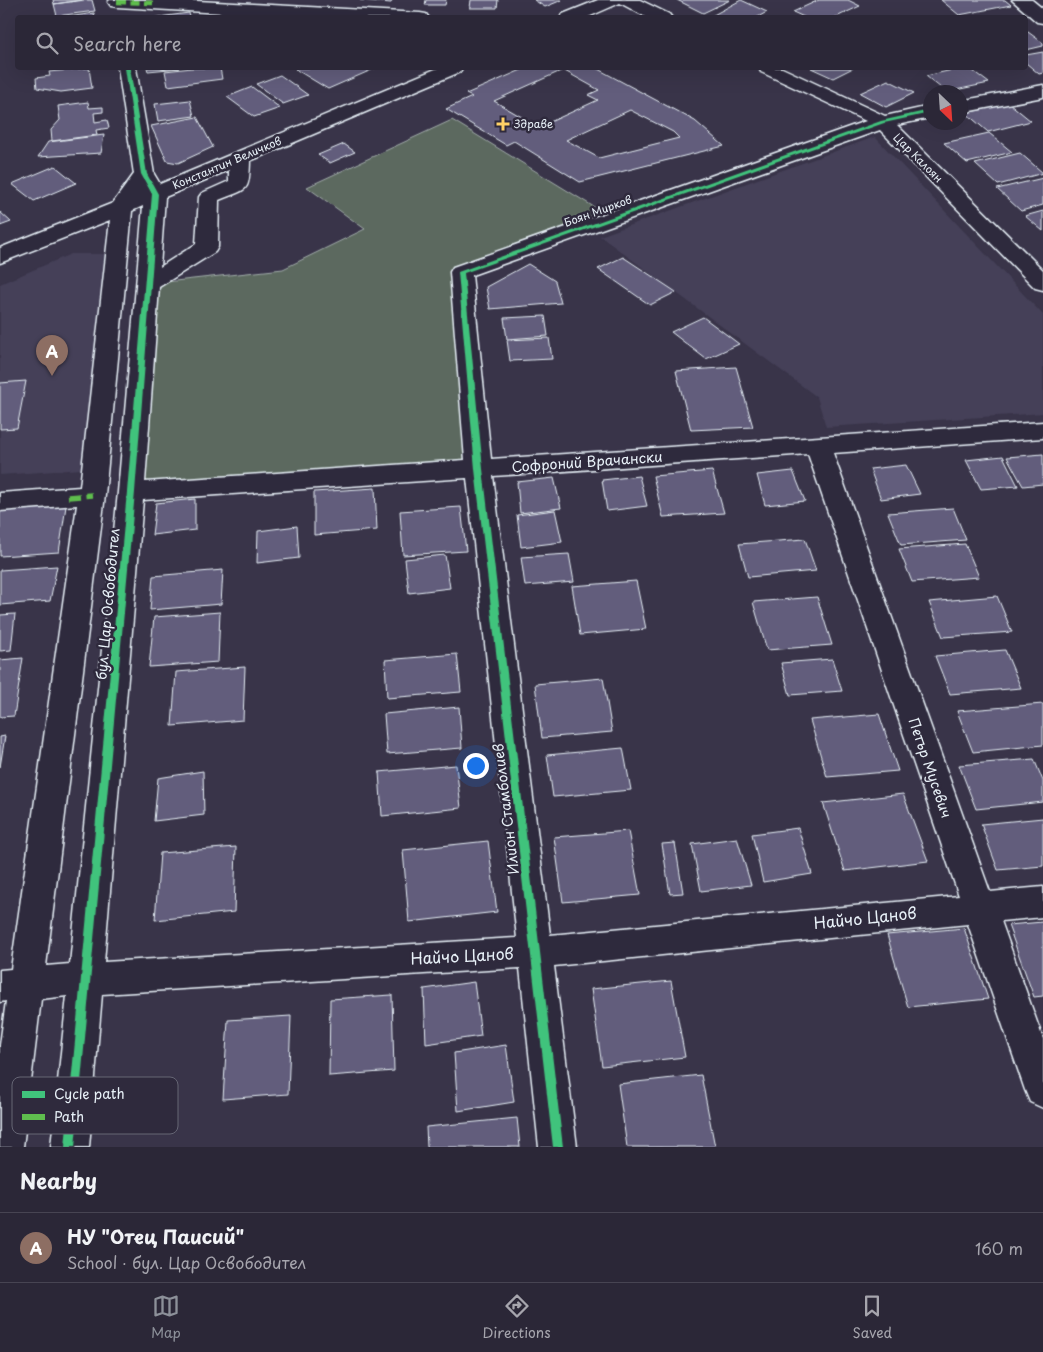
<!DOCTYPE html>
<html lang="en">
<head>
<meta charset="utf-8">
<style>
	body { margin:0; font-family:"Playpen Sans",sans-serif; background:#332f3f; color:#f1f3f6 }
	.compass { position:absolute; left:923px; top:85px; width:45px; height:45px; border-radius:50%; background:#2b2737; box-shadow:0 5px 20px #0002; rotate:155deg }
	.you { position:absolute; left:475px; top:765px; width:18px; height:18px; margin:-12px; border:4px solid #fff; border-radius:50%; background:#1a73e8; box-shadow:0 0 0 8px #1a73e833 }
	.badge { display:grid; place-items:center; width:32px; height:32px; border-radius:50%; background:#8c9099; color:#fff; font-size:16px; font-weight:700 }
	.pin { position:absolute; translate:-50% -41px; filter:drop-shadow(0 1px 2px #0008) }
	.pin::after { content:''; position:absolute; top:26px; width:18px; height:15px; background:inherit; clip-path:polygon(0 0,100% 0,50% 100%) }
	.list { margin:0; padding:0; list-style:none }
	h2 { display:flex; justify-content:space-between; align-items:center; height:65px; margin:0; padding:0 20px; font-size:21px }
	h2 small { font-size:16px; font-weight:400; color:#a6a5ad }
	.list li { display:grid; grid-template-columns:32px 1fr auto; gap:15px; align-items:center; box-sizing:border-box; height:70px; padding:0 20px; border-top:1px solid #474452 }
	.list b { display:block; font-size:19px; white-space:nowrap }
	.list p { margin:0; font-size:16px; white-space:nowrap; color:#a6a5ad }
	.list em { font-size:16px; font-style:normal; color:#a6a5ad }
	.icon { flex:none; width:28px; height:28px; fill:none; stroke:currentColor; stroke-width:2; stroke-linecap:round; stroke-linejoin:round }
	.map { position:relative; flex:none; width:1043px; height:1147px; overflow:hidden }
	.search { position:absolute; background:#2b2737; box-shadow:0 5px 20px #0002; left:15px; right:15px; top:15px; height:55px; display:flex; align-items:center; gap:12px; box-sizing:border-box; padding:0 18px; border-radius:5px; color:#a6a5ad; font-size:19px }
	.sheet { height:135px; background:#2b2737 }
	nav { display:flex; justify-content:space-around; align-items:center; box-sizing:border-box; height:70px; border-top:1px solid #474452; background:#2b2737; font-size:14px; color:#a6a5ad }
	nav a { display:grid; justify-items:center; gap:2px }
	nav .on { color:#8c9099 }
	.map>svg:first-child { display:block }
	.built { fill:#454058 }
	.green { fill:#5c695e; stroke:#a2adab }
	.building { fill:#625d7b; stroke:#e8f1f8; fill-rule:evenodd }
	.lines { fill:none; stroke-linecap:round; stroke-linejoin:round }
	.minor-casing { stroke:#e8f1f8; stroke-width:3 }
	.minor { fill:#2f2a3d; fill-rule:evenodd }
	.quiet-far1 { stroke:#5fbe4e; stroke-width:4.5; stroke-dasharray:9 4.5; stroke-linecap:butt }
	.quiet { stroke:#5fbe4e; stroke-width:5.5; stroke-dasharray:12 5.5; stroke-linecap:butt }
	.cycleway-casing { stroke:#2f2a3d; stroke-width:3 }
	.cycleway { fill:#40c37c; fill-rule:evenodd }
	.poi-dot { fill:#ffd166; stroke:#2f2a3d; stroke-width:2 }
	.labels { text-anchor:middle; stroke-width:5; stroke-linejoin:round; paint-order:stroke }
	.far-poi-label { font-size:11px; fill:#e8f1f8; stroke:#2f2a3d; text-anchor:start }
	.far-street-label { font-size:11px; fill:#e8f1f8; stroke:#2f2a3d }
	.street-label { font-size:14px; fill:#e8f1f8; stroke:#2f2a3d }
	.near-street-label { font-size:16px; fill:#e8f1f8; stroke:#2f2a3d }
	.key { fill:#2f2a3d; stroke:#666675; stroke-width:1 }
	.key-label { font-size:14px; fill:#e8f1f8 }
</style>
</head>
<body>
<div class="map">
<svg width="1043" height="1147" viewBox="0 0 1043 1147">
	<rect width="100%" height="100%" fill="#393449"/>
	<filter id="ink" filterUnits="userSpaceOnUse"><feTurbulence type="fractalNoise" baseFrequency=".02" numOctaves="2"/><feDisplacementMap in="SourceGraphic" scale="10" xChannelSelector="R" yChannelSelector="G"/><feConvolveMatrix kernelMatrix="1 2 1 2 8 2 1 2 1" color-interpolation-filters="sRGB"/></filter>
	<g filter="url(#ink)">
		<path class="built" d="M875,137L1043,315V413L826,427L817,397L600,236Z
			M71,254H117L95,468L0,475V284Z"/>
		<path class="green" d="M452,120L612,218L461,272L479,469L131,492L148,284L283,269L365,229L307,187Z"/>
		<path class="building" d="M53,0H82L54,4Z
			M85,0H92L95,11L57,16L54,4Z
			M360,0H392L391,3Z
			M426,0H446L445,5H425Z
			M471,0H498L497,8H470Z
			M534,0H562L545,7Z
			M677,0H730L703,13Z
			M741,0L767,12L756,18H708Z
			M819,0H848L860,6L834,18H806L793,12Z
			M941,0H1005L1011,5L959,15Z
			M222,11L331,18H219Z
			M94,13L95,18H62Z
			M189,13L190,18H151Z
			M1026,32H1028L1043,43V46L1026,50Z
			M1043,52V73L1039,74L1026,63V55Z
			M89,68L92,88L61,92L37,88L36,78L50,76L49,72Z
			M147,68H180L148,71Z
			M192,68H220L222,79L168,86L165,71Z
			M299,68H376L328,89L295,69Z
			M526,68H596L695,121L724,146L580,182L514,141L506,145L446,109L472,97L466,94ZM563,70L599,90L588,95L598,100L539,127L494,101ZM630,110L673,132L679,138L599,158L566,140Z
			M811,68H853L833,78Z
			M961,68H969L989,83L946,92L926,76Z
			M280,75L308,95L283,104L256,84Z
			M888,80L914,93L886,107L860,93Z
			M252,87L280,108L254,117L227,97Z
			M190,100L194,116L158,121L155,104Z
			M88,102L89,108L103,107V112L94,113L95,122L107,120L109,128L96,130L97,135L52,141L51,130L60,120L58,106Z
			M1009,103L1031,121L988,132L966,113Z
			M197,117L213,147L178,163L167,161L151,126Z
			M989,133L1012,152L967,163L944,143Z
			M104,135L101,153L38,157L48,142Z
			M344,144L355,152L330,163L318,155Z
			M1020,153L1043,173L998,185L975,164Z
			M55,166L76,183L34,201L12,184Z
			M1043,178V205L1021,211L997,189Z
			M1043,211V231L1025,216Z
			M0,212L11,222L0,226Z
			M623,257L676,292L650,305L598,269Z
			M528,264L555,281L561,303L490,309L486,287Z
			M545,316L548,336L507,339L504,318Z
			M703,317L739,344L706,359L671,332Z
			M549,338L552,359L510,361L507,340Z
			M736,367L753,427L691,430L676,371Z
			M26,381L17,428L0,429V383Z
			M1043,454V484L1023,486L1007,457Z
			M1003,456L1018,486L981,489L966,460Z
			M906,465L920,494L881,499L870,469Z
			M712,471L724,513L663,517L653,476Z
			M793,471L805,501L765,505L757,475Z
			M639,476L647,506L607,511L602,480Z
			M554,478L561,508L520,513L517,482Z
			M375,488L377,530L314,535V492Z
			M195,499V530L152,535L156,503Z
			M66,506L59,552L0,556V510Z
			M461,507L466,551L403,555L400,511Z
			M953,508L966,540L901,545L888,513Z
			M555,510L562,542L521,547L517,515Z
			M297,526L299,558L257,563L258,531Z
			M805,539L816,571L748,577L739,544Z
			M965,544L979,577L912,582L899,549Z
			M569,554L574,582L525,586L521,557Z
			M445,555L450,588L409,593L405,559Z
			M57,566L50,601L0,605V570Z
			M223,570L221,604L150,610L153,576Z
			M636,581L646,629L580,635L572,586Z
			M997,596L1012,632L943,637L929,602Z
			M817,597L832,645L767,650L753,602Z
			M220,612L218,662L149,667L154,617Z
			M15,614L11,650L0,651V615Z
			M1005,650L1021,688L950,694L935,656Z
			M457,654L461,692L387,698L385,660Z
			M23,658L14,716L0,717V660Z
			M832,659L842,691L790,695L781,663Z
			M245,667L243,720L172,726L176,672Z
			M603,678L612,732L542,738L535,684Z
			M1043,704V745L973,752L957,711Z
			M459,707L462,748L387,754L384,714Z
			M879,714L898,771L827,777L810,720Z
			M5,736L0,767V737Z
			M623,748L631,790L553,797L547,755Z
			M1034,759L1043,781V802L976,809L959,765Z
			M456,765L461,808L382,816L379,772Z
			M203,771L204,815L154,821L158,778Z
			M903,794L928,861L845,871L823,803Z
			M1043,818V866L998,870L981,824Z
			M798,828L812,874L763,882L752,834Z
			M628,831L640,895L563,902L554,837Z
			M737,838L751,885L701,891L692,844Z
			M488,841L497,912L409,922L403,850Z
			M675,843L683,893L670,894L662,844Z
			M236,847L234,912L155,920L160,853Z
			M1043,922V996L1034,997L1008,925Z
			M964,928L988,999L908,1007L887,935Z
			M671,981L685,1057L602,1066L591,989Z
			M474,982L481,1036L426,1044L424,989Z
			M392,995L394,1071L329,1076L330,999Z
			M291,1016L288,1094L223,1099L228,1020Z
			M506,1045L514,1102L458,1111L454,1053Z
			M701,1075L715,1147H627L618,1084Z
			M517,1118L520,1147H427L426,1127Z"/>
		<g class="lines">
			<g class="minor-casing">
				<path id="minor" d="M110,0H179L420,13L426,14L429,18H310L117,7L111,6L108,2Z
					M598,0H640L669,14L672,18H648L620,3L586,18H560L563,14Z
					M1012,0H1032L1043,9V23L1037,22Z
					M118,68H136L154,174L160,184L438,68H462L460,72L250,161C249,194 248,188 219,200L218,247L215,252L159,287L145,482L465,460L450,272L453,267L866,121L761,72L759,68H782L885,116L930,106V118L897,125L1043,270V290L1035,288L880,130L472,275L491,459L1043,422V438L833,453L990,892L1043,887V917L1001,921L1043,1039V1108L1030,1102L1025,1090L968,924L554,966L577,1147H539L520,968L102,994L89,1147H51L67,996L41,999L23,1147H0V1045L6,1001L0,1002V970L11,969L77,505L0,511V493L80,487L110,220L0,263V248L113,203L134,174ZM229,170V181L202,193L199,197L196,244L160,267L165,197ZM143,206L118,492L70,964L46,966L105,495L132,211ZM808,454L959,896L550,935L493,476ZM467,478L517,938L104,962L143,500Z
					M1043,85V97L960,113V101Z"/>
			</g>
			<use href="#minor" class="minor"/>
			<path class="quiet-far1" d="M117,2L155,3"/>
			<path class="quiet" d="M68,497L92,495"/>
			<g class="cycleway-casing">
				<path id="cycleway" d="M125,68H130L147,174L158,194L135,492L75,1147H65L127,492L152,194L141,174Z
					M930,110V113L884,123L464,273L483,469L563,1147H553L475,469L458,272L881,121Z"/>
			</g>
			<use href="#cycleway" class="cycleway"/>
		</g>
	</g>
	<path class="poi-dot" d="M500.5 116.5h5v5h5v5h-5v5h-5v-5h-5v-5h5z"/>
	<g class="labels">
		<g class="far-poi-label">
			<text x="514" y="128">Здраве</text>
		</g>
		<g class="far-street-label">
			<text transform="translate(918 158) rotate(45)" y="4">Цар Калоян</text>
			<text transform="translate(227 163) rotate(-23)" y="4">Константин Величков</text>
			<text transform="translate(598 211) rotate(-20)" y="4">Боян Мирков</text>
		</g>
		<g class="street-label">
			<text transform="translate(587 462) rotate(-4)" y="5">Софроний Врачански</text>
			<text transform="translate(108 604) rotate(-85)" y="5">бул. Цар Освободител</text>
			<text transform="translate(930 768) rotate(71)" y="5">Петър Мусевич</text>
			<text transform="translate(506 809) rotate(-97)" y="5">Илион Стамболиев</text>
		</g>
		<g class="near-street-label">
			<text transform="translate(865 918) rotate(-6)" y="6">Найчо Цанов</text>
			<text transform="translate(462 956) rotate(-3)" y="6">Найчо Цанов</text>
		</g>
	</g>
	<rect x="12" y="1077" width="166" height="57" rx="8" class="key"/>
	<rect x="22" y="1091" width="23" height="7" fill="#40c37c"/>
	<rect x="22" y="1114" width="23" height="6" fill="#5fbe4e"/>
	<g class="key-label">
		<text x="54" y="1099">Cycle path</text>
		<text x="54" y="1122">Path</text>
	</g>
</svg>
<svg class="compass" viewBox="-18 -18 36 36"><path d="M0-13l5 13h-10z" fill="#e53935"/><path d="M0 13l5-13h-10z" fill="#a6a5ad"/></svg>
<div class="you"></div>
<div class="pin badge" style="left:52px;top:376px;background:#8d6e63">A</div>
<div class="search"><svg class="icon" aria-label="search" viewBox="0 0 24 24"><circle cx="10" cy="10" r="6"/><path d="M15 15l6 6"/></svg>Search here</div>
</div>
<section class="sheet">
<h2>Nearby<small></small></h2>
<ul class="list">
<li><span class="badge" style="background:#8d6e63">A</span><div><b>НУ &quot;Отец Паисий&quot;</b><p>School · бул. Цар Освободител</p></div><em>160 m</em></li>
</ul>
</section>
<nav>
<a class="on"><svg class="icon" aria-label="map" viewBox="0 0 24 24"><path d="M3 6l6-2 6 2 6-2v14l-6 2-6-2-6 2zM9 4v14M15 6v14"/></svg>Map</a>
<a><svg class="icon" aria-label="directions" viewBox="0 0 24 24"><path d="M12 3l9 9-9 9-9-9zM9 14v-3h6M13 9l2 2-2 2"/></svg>Directions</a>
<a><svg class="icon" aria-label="saved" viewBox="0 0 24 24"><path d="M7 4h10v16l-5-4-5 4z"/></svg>Saved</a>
</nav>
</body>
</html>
